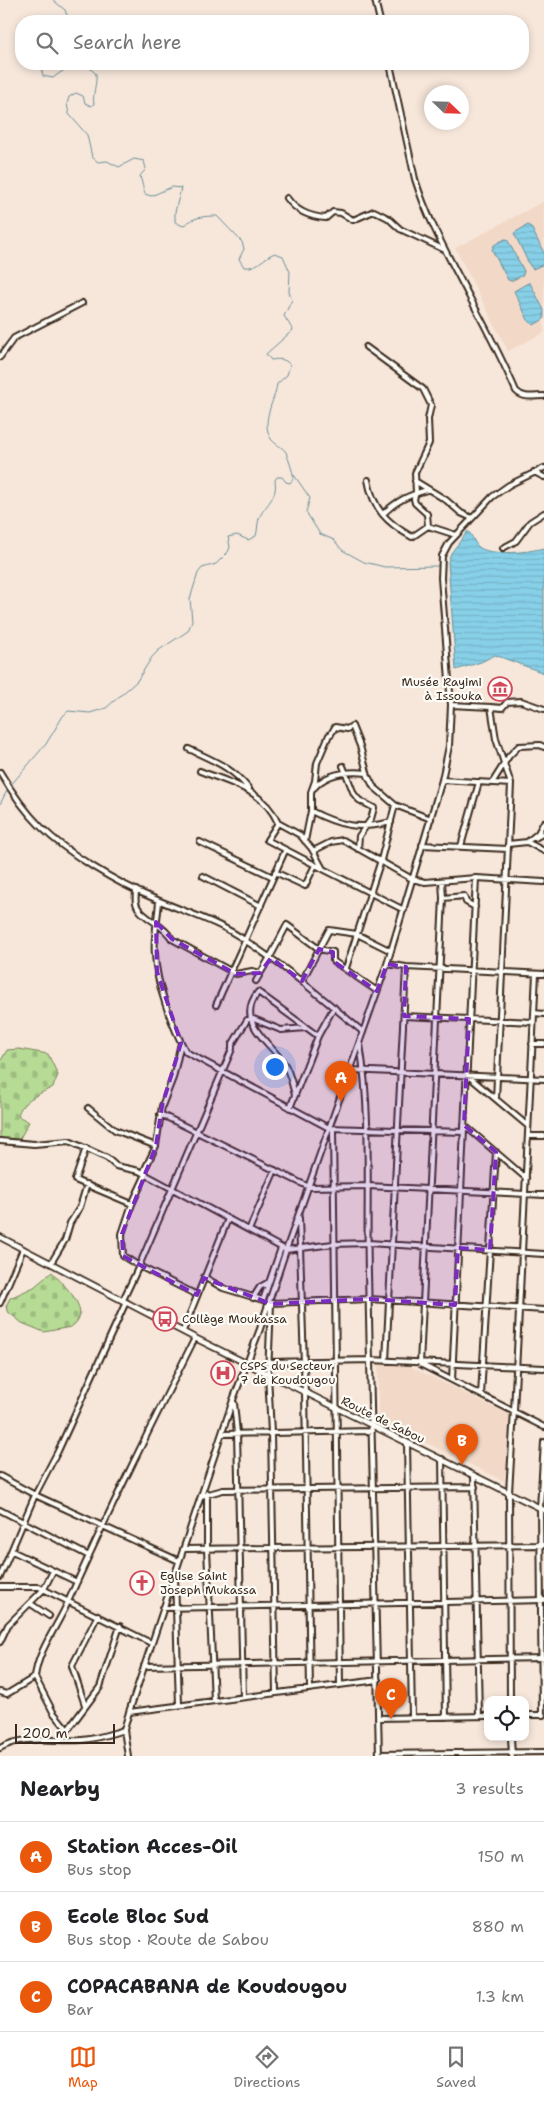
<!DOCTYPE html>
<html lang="en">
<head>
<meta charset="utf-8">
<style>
	body { margin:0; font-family:"Shantell Sans",sans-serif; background:#f2f2f2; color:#202124 }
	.controls { position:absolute; right:15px; bottom:15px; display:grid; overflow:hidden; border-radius:10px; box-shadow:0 2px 8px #0003 }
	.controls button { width:45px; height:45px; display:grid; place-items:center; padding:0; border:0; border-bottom:1px solid #e0e0e0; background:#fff; color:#202124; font:25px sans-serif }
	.compass { position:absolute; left:424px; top:85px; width:45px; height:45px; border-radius:50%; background:#fff; box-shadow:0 2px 8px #0003; rotate:113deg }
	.scale { position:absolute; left:15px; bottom:12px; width:100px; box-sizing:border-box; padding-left:5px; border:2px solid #3b2a1e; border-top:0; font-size:14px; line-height:18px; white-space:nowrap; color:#3b2a1e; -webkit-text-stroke:4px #fdfcf7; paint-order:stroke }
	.you { position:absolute; left:274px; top:1066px; width:18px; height:18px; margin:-12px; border:4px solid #fff; border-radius:50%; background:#1a73e8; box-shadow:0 0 0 8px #1a73e833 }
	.badge { display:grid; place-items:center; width:32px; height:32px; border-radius:50%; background:#ea580c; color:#fff; font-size:16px; font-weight:700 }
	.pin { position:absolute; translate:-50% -41px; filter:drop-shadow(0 1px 2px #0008) }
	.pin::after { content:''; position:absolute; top:26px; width:18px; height:15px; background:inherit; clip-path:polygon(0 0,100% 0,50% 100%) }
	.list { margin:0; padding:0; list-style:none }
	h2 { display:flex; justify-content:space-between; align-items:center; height:65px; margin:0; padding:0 20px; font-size:21px }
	h2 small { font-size:16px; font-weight:400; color:#757577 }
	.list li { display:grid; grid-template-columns:32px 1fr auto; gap:15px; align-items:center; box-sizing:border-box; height:70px; padding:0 20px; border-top:1px solid #e0e0e0 }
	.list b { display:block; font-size:19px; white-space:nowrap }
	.list p { margin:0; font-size:16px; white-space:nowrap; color:#757577 }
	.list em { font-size:16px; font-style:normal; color:#757577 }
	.icon { flex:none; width:28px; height:28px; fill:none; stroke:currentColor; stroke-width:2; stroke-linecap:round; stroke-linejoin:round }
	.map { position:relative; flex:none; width:544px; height:1756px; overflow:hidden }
	.search { position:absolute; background:#fff; box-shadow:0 2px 8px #0003; left:15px; right:15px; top:15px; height:55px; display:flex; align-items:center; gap:12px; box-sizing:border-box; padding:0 18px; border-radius:20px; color:#757577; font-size:19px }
	.sheet { height:275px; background:#fff }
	nav { display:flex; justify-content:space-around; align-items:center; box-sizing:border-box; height:70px; border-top:1px solid #e0e0e0; background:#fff; font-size:14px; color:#757577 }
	nav a { display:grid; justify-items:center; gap:2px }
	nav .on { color:#ea580c }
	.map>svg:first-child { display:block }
	.built { fill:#f2d8c7 }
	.cemetery { fill:url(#cemetery-stones); stroke:#78825a }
	.water { fill:url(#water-rules); stroke:#698e97 }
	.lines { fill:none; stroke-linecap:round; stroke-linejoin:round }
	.stream { stroke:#698e97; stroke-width:1 }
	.minor-casing { stroke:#3b2a1e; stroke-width:8 }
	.major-casing { stroke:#3b2a1e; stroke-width:8 }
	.minor { stroke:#fdfcf7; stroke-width:4 }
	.major { stroke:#fdfcf7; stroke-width:4.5 }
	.marked { fill:#7b2cbf; fill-opacity:0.2; stroke:#7b2cbf; stroke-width:4; stroke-dasharray:10 6; stroke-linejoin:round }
	.labels { text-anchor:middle; stroke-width:4.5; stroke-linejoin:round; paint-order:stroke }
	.poi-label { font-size:12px; fill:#3b2a1e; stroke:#fdfcf7; text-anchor:start }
	.street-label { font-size:12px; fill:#3b2a1e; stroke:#fdfcf7 }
</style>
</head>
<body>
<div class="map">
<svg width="544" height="1756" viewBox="0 0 544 1756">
	<defs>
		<pattern id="cemetery-stones" width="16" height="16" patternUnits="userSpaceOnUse" patternTransform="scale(1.25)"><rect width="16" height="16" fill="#b6db95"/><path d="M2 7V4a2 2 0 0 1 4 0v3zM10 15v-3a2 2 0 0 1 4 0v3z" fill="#9dbc80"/></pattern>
		<pattern id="water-rules" width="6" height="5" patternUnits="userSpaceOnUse" patternTransform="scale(1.25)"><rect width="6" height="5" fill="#87d0e8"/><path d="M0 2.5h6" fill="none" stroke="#75b3c7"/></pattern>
	</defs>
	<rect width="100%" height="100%" fill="#f7e7db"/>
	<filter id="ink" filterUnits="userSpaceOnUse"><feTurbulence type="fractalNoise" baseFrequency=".02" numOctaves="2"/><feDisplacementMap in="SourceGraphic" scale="10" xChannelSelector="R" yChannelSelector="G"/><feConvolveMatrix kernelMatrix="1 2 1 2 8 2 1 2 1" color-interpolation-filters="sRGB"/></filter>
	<g filter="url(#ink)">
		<path class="built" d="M544,201V333L508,351L455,248Z
			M378,1364L409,1366L510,1415V1449L504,1481L378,1419Z"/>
		<path class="cemetery" d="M19,1049L48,1054L58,1075L53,1087C40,1094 21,1100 18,1116L29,1122L19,1140L0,1138V1062L7,1050Z
			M52,1272C63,1285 95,1311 71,1327L44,1332L22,1323L7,1311L6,1306L10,1298L34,1287Z"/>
		<path class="water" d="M528,225L531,227L544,253V264L533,269L530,266L514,233Z
			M505,239H507L524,271L523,275L511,281L508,280L492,250L494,245Z
			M528,283H530L544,310V319L534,325L529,322L514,291Z
			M468,531C473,536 474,544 480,548C493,556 529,552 544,548V673L495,655L481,662L456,670L448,562L451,553Z"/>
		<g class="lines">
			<path class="stream" d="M53,0L65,10L69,21
				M294,475L310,498L306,512L320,534L334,540L342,550L364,562L385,567L439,566
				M10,786L46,744L63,716L68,711L90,713L106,708L137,681L152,657L159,650L188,631L192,621L190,599L198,573L202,568L216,564L228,552L230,547L228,537L237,535L248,540L256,536C258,530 257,522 260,516C267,503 278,497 275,480L277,477H282L286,482L290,483L294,478C292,469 289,461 286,452C282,446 275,445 271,439C260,421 275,401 277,384L287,375L290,365C285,358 278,359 271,360L266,354L293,330L284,316L292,300L289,292L290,272L283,256L275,253C263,257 258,269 244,267L239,259L244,249L242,242L217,216C204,216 193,217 183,226L175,222V212L181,188L172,187L151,196L145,194L140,176L146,169L144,161L134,159L119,167L107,161L98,162L92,157L87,135L69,114L67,104L69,97L76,93L83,96L85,103L91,106L94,104C92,94 97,85 96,74L87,65C73,65 64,69 53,78L43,76L41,67L42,64
				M0,804L8,789"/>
			<g class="minor-casing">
				<path id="minor" d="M375,0L380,21
					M390,64L415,179C428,221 450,259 470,298C486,328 502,359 516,391C524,399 533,396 544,396
					M287,198C296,211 310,217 326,218L333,212L341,213L353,220L374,211L388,218L400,229L445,250
					M366,347L423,389L431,405L428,419L429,443L415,473L416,493L414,499L415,503L427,514L428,526
					M0,357L14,338L82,303
					M534,472L544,477
					M368,480C373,509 387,523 412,537L428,526L456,535
					M415,481L446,500L461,513L472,518
					M383,514C396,501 409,495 427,490
					M503,548L516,541L530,522L544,513
					M451,705L491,707L496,739L511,784L496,1099
					M491,707L502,708L507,702L521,701L544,709
					M189,749C214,761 232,767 249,789
					M343,766L354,794L359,800L374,808L371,819L359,836L358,849
					M200,771C231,783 264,790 278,823L267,840L323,869
					M0,772C11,791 25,811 41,827C68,854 117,883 153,898C184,912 218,921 246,941C287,968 325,1000 363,1032
					M442,780L511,784
					M492,783L509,756L519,746L540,745L544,747
					M314,788C327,773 348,771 367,773
					M311,811C340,826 359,830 391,822
					M278,823L300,835L312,849L323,869L404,910
					M535,838L544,833
					M305,841L311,811V792L315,781L317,763L329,735L331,734L335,727L347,729L352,726L360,746L368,776L373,786L395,805L431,819
					M200,842L273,877
					M527,842L538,833L544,822
					M508,844L527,842L544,851
					M422,845L508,849
					M461,846L479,782
					M313,851L331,842L343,840L412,879L425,882L476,878L544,882
					M275,872L305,886L315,865
					M203,876L261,906
					M442,881L443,898L420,1364L544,1427
					M136,890C136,894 135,899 136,903C139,917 164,924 172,939L236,974L252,971L260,973
					M443,898L464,896L466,902L475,907
					M159,901C158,918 153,938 155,954C156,984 172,1026 186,1052L329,1128L464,1132
					M387,964L406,967L544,974
					M346,968L381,860L395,805
					M256,981C267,963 277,945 287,925L319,949L333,952V961L377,991
					M302,981L329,930L357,934L391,951
					M216,1005L285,851
					M534,1013L544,1014
					M404,1016L533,1022
					M360,1044C372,1119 366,1197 368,1273C373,1434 376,1595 379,1756
					M532,1044H544
					M350,1070L544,1079
					M467,1075L528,1126
					M295,1095C292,1084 290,1071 283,1062C268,1040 235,1022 258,992L318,1036
					M88,1108L115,1130L156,1146
					M290,1108L318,1036L334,1007
					M160,1114L309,1187L368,1186L544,1195
					M464,1125L526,1178
					M333,1129L340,1685
					M528,1136H544
					M0,1141L34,1144L69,1141L107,1158L116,1166L139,1171L286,1250L333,1244L368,1243L544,1254
					M86,1148L75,1180L132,1204
					M143,1173L156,1146L162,1106L173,1078L181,1043
					M146,1174L132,1204L122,1234L123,1256L139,1266L197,1295
					M299,1218L305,1393L310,1689
					M249,1230L275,1170
					M51,1263L65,1240L70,1223L80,1207L87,1184
					M204,1277L223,1288L263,1300L281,1248
					M253,1298L260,1287L269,1282
					M123,1300L139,1266L232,1049V1045L247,1020L251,1018L281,1030L306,1028
					M0,1303L23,1249
					M271,1303L369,1299L544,1310
					M271,1304L268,1374L271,1433L276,1693
					M183,1331L228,1219
					M386,1361L406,967
					M269,1362L371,1360L544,1368
					M452,1380L476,878
					M481,1395L496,1152
					M234,1403L237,1433L243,1697
					M222,1434L372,1431
					M407,1444L412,1717
					M442,1459L446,1717
					M0,1476L35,1495L179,1561
					M474,1476L479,1716
					M207,1493V1549L214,1701
					M201,1496L223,1490L475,1487
					M0,1510L89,1556
					M183,1549L544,1545
					M12,1551L77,1582
					M175,1576L179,1705
					M0,1577L35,1495L58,1451L126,1302
					M0,1587H39L151,1643
					M31,1604L49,1616
					M163,1608L544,1600
					M0,1642L8,1625L44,1589L53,1571
					M144,1666L544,1658
					M0,1692L7,1694L35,1677
					M510,1700L509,1492L514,1411L536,974
					M85,1705L72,1666L98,1615
					M129,1712L378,1680
					M525,1715H543
					M542,1715L540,1508L544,1442
					M378,1718L488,1716
					M67,1729L53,1712L35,1677C38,1650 57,1627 67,1604C107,1514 151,1426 195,1338
					M511,1737L512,1756
					M61,1739L100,1687L120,1626
					M0,1748C26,1734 54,1742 82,1740C96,1739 110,1734 124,1730
					M379,1754L544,1752
					M128,1756L124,1730L129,1712L233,1400L260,1329L286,1250L387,964L442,780L449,746L451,705L441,578L442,556L449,543L492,497L509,485L544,468"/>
			</g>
			<g class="major-casing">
				<path id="major" d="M0,1237L195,1338L544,1510"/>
			</g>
			<use href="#minor" class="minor"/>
			<use href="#major" class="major"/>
		</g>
	</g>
	<path class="marked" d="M156,922L172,939L236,974L260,973L271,958L302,981L319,949L333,952V961L377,991L387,964L406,967L404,1016L469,1019L464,1125L496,1152L490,1250L458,1248L455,1305L369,1299L271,1304L204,1278L197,1295L123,1256L122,1234L156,1146L162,1106L181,1043L157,972Z"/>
	<defs>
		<g id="museum-ring" transform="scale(1.25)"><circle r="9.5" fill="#fdfcf7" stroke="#d1495b" stroke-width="1.5"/><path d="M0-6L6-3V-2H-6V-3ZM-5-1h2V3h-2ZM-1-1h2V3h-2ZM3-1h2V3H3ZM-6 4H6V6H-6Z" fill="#d1495b"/></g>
		<g id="bus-ring" transform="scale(1.25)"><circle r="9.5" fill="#fdfcf7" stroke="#d1495b" stroke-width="1.5"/><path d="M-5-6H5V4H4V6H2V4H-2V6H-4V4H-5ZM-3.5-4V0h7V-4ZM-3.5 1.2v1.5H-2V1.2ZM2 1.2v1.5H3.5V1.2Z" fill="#d1495b"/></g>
		<g id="hospital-ring" transform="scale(1.25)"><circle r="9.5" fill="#fdfcf7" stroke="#d1495b" stroke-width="1.5"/><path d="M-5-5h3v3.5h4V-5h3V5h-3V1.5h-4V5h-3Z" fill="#d1495b"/></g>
		<g id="church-ring" transform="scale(1.25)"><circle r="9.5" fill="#fdfcf7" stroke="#d1495b" stroke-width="1.5"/><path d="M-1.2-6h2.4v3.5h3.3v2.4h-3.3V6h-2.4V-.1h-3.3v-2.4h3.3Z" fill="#d1495b"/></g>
	</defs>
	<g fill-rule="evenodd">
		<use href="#museum-ring" x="500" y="689"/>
		<use href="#bus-ring" x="165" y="1319"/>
		<use href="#hospital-ring" x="223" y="1373"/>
		<use href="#church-ring" x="142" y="1583"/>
	</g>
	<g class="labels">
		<g class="poi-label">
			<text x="482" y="686" text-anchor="end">Musée Rayimi<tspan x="482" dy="14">à Issouka</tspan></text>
			<text x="182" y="1323">Collège Moukassa</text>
			<text x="240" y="1370">CSPS du Secteur<tspan x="240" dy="14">7 de Koudougou</tspan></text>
			<text x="160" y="1580">Eglise Saint<tspan x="160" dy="14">Joseph Mukassa</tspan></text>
		</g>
		<g class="street-label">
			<text transform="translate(383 1420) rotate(26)" y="4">Route de Sabou</text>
		</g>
	</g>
</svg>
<div class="controls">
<button><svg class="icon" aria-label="locate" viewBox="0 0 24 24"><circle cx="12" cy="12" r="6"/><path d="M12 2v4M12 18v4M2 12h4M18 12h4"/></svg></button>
</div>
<svg class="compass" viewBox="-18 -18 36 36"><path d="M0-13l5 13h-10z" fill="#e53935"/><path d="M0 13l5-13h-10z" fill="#757577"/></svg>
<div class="scale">200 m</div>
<div class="you"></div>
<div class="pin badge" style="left:341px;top:1102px">A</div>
<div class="pin badge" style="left:462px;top:1465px">B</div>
<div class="pin badge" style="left:391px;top:1719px">C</div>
<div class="search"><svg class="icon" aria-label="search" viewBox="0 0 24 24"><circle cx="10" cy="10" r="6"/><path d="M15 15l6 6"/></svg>Search here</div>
</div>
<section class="sheet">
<h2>Nearby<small>3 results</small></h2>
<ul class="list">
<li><span class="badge">A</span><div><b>Station Acces-Oil</b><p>Bus stop</p></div><em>150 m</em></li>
<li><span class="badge">B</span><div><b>Ecole Bloc Sud</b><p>Bus stop · Route de Sabou</p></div><em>880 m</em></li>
<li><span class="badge">C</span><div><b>COPACABANA de Koudougou</b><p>Bar</p></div><em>1.3 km</em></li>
</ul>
</section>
<nav>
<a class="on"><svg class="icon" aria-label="map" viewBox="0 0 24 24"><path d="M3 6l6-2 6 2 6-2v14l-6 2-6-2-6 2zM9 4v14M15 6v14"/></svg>Map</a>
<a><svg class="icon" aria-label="directions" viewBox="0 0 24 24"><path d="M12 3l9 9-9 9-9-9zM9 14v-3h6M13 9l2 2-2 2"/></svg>Directions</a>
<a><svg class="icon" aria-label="saved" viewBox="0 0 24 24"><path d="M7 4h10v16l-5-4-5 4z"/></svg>Saved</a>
</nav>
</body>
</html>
